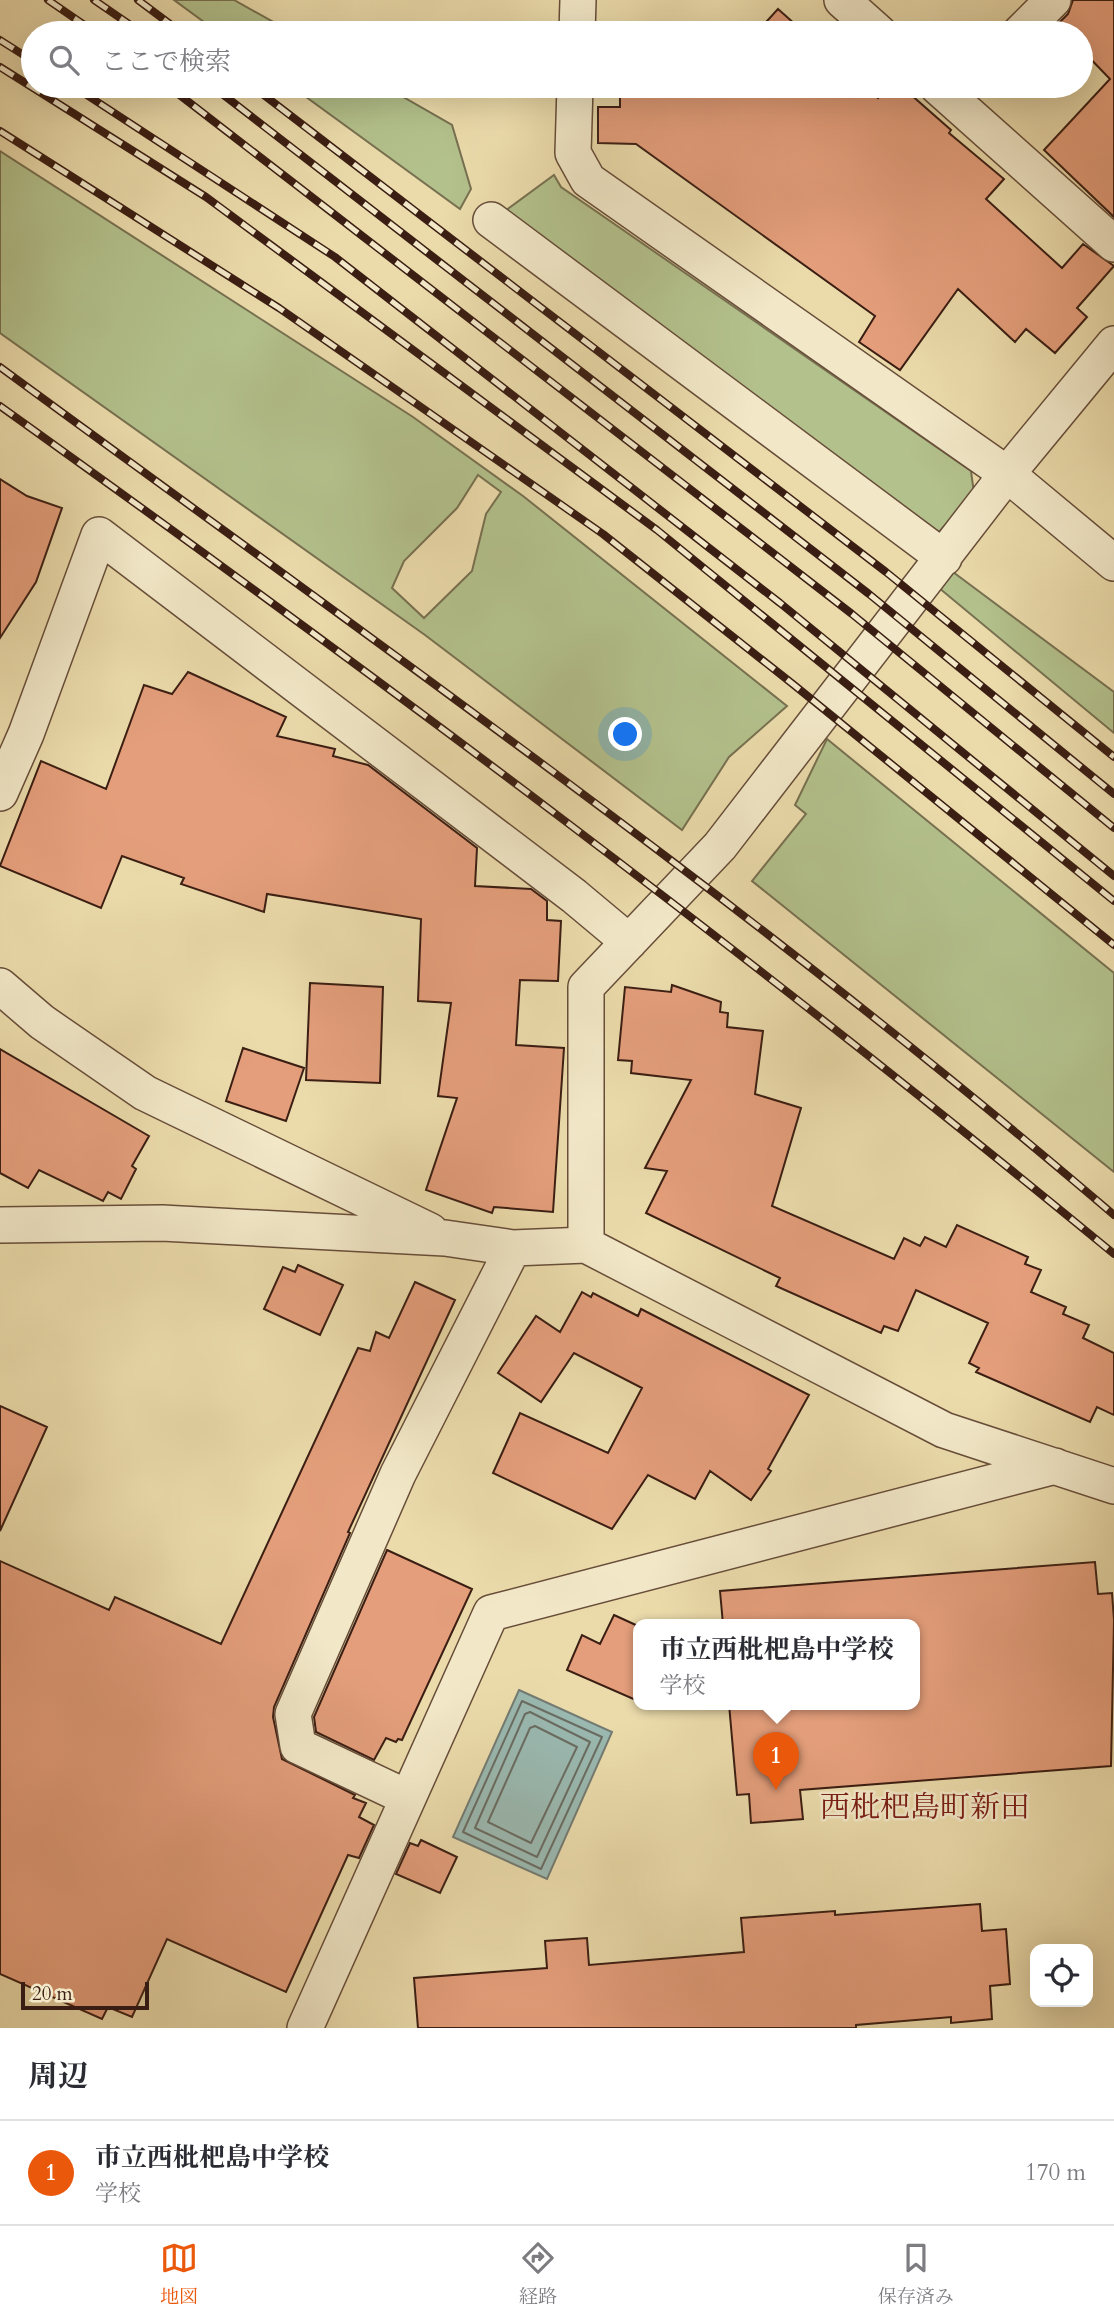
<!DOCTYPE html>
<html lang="ja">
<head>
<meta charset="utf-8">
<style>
	body { margin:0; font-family:Cardo,"Noto Serif JP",serif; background:#f2f2f3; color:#2b2b33 }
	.controls { position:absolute; right:21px; bottom:21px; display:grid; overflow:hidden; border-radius:14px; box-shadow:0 7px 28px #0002 }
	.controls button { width:63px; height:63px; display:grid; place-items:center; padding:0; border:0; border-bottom:2px solid #e1e1e2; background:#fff; color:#2b2b33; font:35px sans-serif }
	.scale { position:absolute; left:21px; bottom:18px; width:128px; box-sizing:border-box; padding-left:7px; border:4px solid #3b1e13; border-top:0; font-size:19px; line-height:24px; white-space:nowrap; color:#3b1e13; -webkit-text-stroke:5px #f2e8c8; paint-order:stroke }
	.you { position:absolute; left:626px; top:735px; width:24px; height:24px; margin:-18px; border:5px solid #fff; border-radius:50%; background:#1a73e8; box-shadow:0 0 0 10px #1a73e833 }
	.badge { display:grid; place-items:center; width:46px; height:46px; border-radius:50%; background:#ea580c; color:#fff; font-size:23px; font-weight:700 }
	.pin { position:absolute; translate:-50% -58px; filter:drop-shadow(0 2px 4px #0008) }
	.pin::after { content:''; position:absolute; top:37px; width:24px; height:21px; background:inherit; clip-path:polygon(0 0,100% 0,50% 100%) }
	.popup { position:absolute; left:633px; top:1619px; width:287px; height:91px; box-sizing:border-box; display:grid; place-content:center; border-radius:14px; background:#fff; filter:drop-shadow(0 2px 5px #0005); font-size:23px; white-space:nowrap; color:#7c7c81 }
	.popup b { font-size:26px; color:#2b2b33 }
	.popup::after { content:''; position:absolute; left:50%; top:100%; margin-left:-14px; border:14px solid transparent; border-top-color:#fff }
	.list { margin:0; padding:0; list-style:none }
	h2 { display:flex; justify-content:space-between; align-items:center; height:91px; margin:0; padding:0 28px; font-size:30px }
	h2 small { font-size:23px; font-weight:400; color:#7c7c81 }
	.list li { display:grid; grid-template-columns:46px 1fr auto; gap:21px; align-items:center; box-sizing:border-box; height:105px; padding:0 28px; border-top:2px solid #e1e1e2 }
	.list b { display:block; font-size:26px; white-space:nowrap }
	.list p { margin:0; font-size:23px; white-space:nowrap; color:#7c7c81 }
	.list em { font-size:23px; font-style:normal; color:#7c7c81 }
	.icon { flex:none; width:38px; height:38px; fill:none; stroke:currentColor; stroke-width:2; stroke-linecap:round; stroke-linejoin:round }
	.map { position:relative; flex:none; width:1114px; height:2028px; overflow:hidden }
	.search { position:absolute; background:#fff; box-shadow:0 7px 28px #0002; left:21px; right:21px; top:21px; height:77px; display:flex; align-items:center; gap:18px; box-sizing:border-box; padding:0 24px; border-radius:38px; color:#7c7c81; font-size:26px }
	.sheet { height:196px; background:#fff }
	nav { display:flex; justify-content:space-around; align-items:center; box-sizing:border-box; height:98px; border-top:2px solid #e1e1e2; background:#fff; font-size:19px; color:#7c7c81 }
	nav a { display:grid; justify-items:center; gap:4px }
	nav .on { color:#ea580c }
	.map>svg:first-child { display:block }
	.green { fill:#b3c18c; stroke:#777050; stroke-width:2; fill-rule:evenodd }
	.water { fill:#9ab9b1; stroke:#747b72; stroke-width:2 }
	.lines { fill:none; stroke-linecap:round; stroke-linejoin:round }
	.shore { stroke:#6a6c62; stroke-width:2 }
	.building { fill:#e49e7b; stroke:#3b1e13; stroke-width:2 }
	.street-casing { stroke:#674d39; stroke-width:38 }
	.street { stroke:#f2e8c8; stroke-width:35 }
	.rail-casing { stroke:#3b1e13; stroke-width:8 }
	.rail { stroke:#f2e8c8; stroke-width:5; stroke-dasharray:16; stroke-linecap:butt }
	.labels { text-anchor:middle; stroke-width:5; stroke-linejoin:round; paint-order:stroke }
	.quarter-label { font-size:30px; fill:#7a1f14; stroke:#f2e8c8 }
</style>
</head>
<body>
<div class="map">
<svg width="1114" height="2028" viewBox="0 0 1114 2028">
	<rect width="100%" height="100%" fill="#ebdbab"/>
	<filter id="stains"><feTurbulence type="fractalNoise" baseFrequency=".00286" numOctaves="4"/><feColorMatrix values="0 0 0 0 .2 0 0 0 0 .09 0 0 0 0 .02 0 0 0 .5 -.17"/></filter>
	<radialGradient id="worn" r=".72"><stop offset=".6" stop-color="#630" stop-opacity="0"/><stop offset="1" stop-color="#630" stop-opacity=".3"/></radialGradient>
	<path class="green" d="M174,0H234L293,33H219Z
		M291,86H384L452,125L471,189L460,209Z
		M0,151L413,417L523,496L787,706L729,757L682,830L425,635L0,333ZM478,475L501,492L486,514L472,571L424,618L392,588L404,561L457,508Z
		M554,175L561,187L971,471L974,493L939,532L560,262L505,211Z
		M953,572L1114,692V733L939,588Z
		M827,739L1114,973V1172L752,881L806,814L795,805Z"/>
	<path class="water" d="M519,1690L612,1732L547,1879L453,1837Z"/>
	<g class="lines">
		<path class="shore" d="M522,1701L602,1737L541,1869L463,1832Z
			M530,1712L590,1742L537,1857L475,1828L525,1714Z
			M535,1726L577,1747L531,1843L488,1822L530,1728Z"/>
	</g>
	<path class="building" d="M1073,0H1114V217L1044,150L1110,79L1081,49V33H1065L1057,25L1068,14Z
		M778,9L805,33H756Z
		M620,86H864L878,98L888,86H901L951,130L949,133L1004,179L986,199L1062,268L1083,244L1114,266L1077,308L1087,317L1055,353L1026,329L1015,342L958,289L900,370L859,342L875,316L636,144L598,143V107H620Z
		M0,479L27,496L62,508L36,582L0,638Z
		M188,672L286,717L277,736L335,749L333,756L368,765L477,848L475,886L531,889L547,901V920L561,921L558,981L520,980L516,1045L564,1048L553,1212L494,1207L492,1213L426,1190L457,1098L438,1096L451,1003L418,1001L421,919L267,894L264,912L181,884L184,878L122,856L101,908L0,866L41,761L106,789L144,685L172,694Z
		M310,983L383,987L380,1083L306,1080Z
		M672,985L721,1002L720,1012L728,1013L727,1027L763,1031L755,1094L801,1108L772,1206L894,1259L904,1238L920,1246L925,1237L946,1247L957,1225L1028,1257L1025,1264L1041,1270L1031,1292L1066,1307L1063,1314L1089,1325L1083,1338L1114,1353V1415L1097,1407L1090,1422L976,1372L979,1368L969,1363L988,1323L916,1290L898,1331L884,1326L881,1333L776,1286L780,1278L646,1213L667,1171L645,1168L691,1080L631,1073L632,1061L618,1060L625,987L671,992Z
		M243,1048L304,1068L286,1121L226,1101Z
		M0,1049L149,1136L132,1166L136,1169L121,1199L108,1192L103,1201L39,1170L28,1188L0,1173Z
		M298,1265L343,1285L320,1335L264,1309L283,1267L295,1272Z
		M415,1282L455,1300L348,1532L350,1533L274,1707L273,1717L282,1759L355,1795L353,1798L366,1803L359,1817L374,1825L359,1858L348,1855L286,1992L167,1939L132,2017L108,2007L102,2019L0,1974V1561L109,1610L115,1597L221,1644L358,1348L370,1351L376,1332L389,1338Z
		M582,1292L591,1297L593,1293L638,1316L641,1309L809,1395L768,1469L771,1471L751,1500L710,1471L695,1499L648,1475L612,1529L493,1473L520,1413L608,1453L642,1388L574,1353L541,1402L498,1373L536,1316L560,1332Z
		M0,1406L47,1427L0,1531Z
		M387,1550L472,1589L402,1740L398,1739L396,1742L386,1738L374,1760L316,1732L314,1717Z
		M1095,1562L1098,1594L1112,1593L1114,1620L1111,1766L800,1790L803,1819L751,1823L749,1794L737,1795L729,1704H914V1624H723L720,1591Z
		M614,1615L638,1626V1701L567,1670L582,1635L600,1644Z
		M421,1840L457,1857L440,1893L396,1874L410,1843L418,1846Z
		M980,1904L982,1931L1006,1929L1010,1984L990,1986L992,2019L951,2023V2017L856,2025V2028H418L414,1978L547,1968L545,1941L587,1938L589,1965L744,1952L741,1918L835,1911V1915Z"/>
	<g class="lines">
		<g class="street-casing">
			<path id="street" d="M842,0L879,33
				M577,33L578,0
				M1020,33L1053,0
				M575,86L573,153L588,180L1007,474L1114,563
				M937,86L1114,244
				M491,220L944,558
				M0,793L26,734L99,535L574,896L629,942
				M0,986L42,1022L145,1093L430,1231
				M0,1225L162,1223L445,1238L513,1248L586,1245L944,1430L1114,1486
				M586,1245V987L720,846L1007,474L1114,344
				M408,1798L298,1746L293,1714L398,1474L513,1248
				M305,2028L491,1613L1055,1466"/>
		</g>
		<use href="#street" class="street"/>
		<g class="rail-casing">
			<path id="rail" d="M48,0L96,33
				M94,0L142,33
				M138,0L182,33
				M0,40L33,61
				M0,67L206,197L657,530L1114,901
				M73,86L335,257L780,603L1114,876
				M168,86L852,614L1114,828
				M212,86L869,594L1114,794
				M252,86L886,572L1114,757
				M0,131L279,308L603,534L794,685L1114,945
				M0,367C376,643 759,911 1114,1215
				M0,406C380,678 754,957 1114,1254"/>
		</g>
		<use href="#rail" class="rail"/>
	</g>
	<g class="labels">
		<g class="quarter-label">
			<text x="925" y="1817">西枇杷島町新田</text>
		</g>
	</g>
	<rect width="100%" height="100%" filter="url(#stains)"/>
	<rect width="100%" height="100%" fill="url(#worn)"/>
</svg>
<div class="controls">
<button><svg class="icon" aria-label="locate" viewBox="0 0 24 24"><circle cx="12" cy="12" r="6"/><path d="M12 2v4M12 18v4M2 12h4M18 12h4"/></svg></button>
</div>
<div class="scale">20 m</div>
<div class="you"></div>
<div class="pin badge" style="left:776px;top:1790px">1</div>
<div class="popup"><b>市立西枇杷島中学校</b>学校</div>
<div class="search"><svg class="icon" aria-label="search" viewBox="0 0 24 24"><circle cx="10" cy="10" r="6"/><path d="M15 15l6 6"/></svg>ここで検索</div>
</div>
<section class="sheet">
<h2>周辺<small></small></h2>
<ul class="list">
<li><span class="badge">1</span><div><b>市立西枇杷島中学校</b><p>学校</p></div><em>170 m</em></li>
</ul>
</section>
<nav>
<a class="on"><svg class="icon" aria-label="map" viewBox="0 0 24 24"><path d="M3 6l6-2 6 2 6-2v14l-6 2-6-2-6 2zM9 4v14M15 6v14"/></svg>地図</a>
<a><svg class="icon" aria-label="directions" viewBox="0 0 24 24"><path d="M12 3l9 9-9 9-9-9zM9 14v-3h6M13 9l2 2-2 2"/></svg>経路</a>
<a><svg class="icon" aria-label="saved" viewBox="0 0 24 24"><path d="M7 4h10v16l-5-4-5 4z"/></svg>保存済み</a>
</nav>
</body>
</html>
